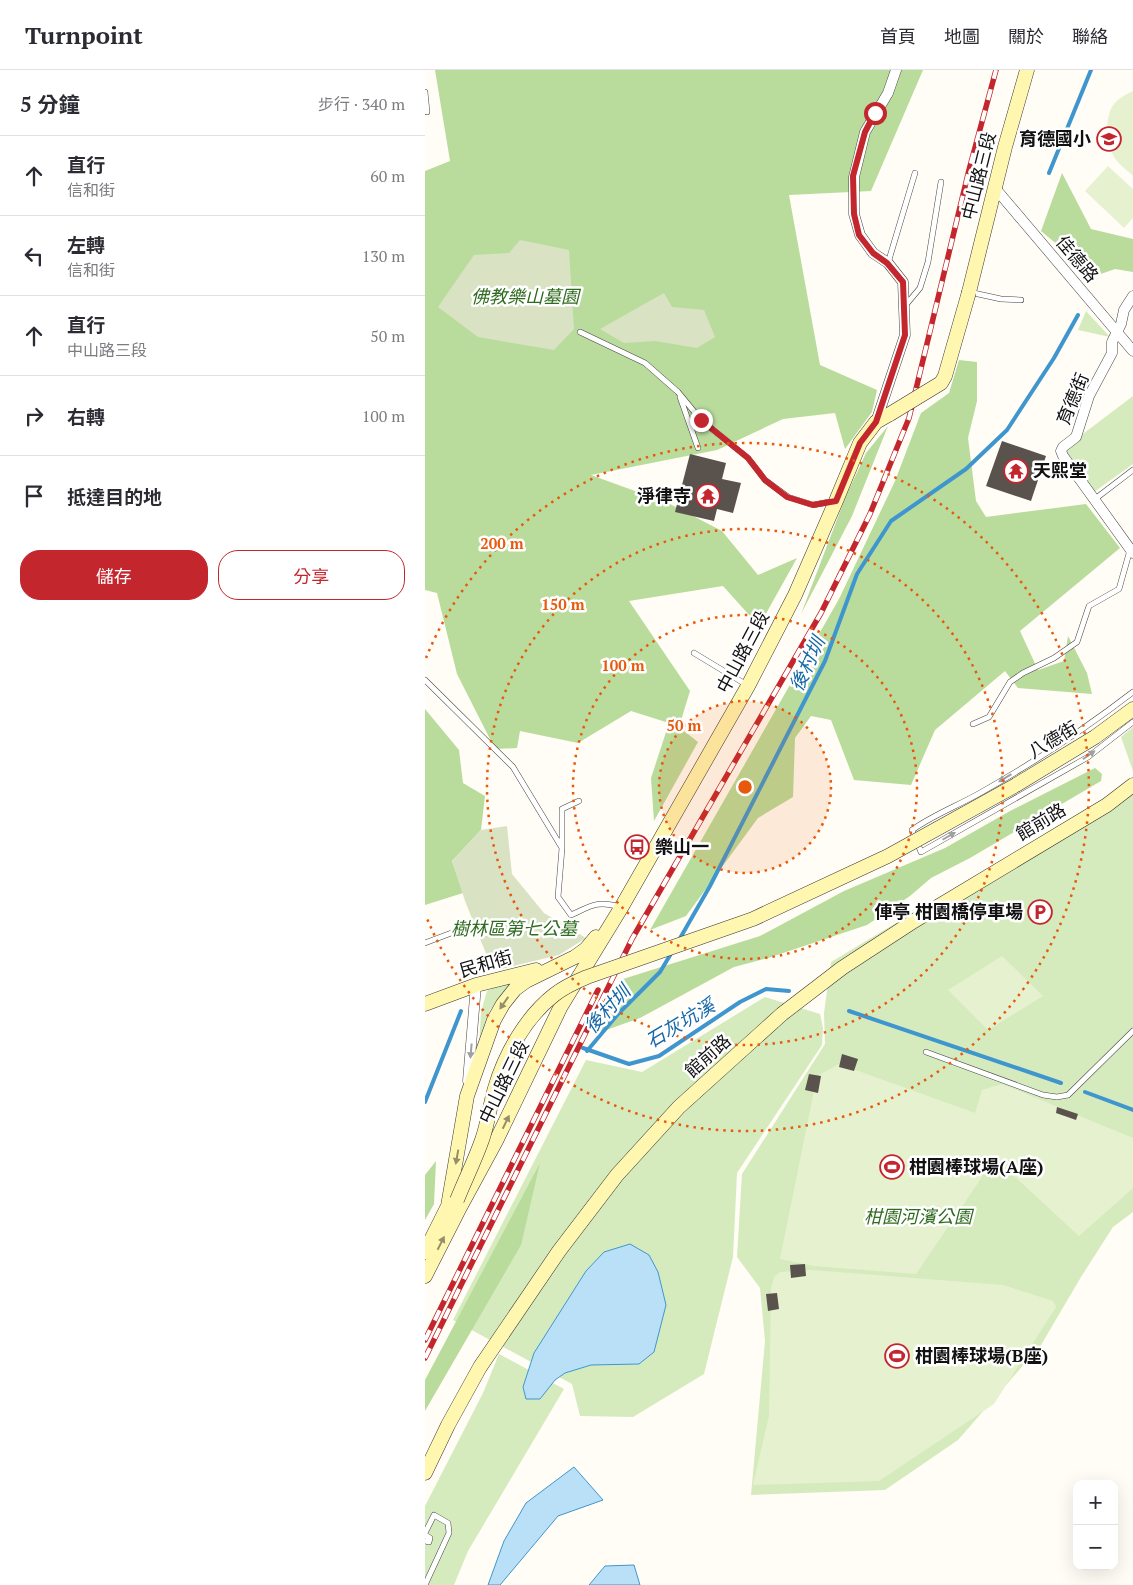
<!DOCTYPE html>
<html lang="zh-TW">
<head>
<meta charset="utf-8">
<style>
	body { margin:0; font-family:"PT Serif","Noto Sans TC",serif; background:#f7f7f7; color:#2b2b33 }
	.controls { position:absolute; right:15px; bottom:15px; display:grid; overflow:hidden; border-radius:10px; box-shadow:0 5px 20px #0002 }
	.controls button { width:45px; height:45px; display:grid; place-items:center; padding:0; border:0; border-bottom:1px solid #e1e1e2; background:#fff; color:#2b2b33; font:25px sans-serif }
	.stop { position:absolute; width:15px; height:15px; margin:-11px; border:4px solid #c4262e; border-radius:50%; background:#fff }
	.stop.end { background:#c4262e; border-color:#fff; box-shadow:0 1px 5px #0008 }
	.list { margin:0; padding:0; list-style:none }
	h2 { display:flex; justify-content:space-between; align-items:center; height:65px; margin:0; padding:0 20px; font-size:21px }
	h2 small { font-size:16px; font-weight:400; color:#7c7c81 }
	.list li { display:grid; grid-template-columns:32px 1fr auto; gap:15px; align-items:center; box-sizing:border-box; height:80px; padding:0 20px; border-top:1px solid #e1e1e2 }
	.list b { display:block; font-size:19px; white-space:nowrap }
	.list p { margin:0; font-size:16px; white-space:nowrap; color:#7c7c81 }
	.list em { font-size:16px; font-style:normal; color:#7c7c81 }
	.actions { display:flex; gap:10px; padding:15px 20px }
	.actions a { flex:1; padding:11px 0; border:1px solid #c4262e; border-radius:20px; text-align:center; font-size:18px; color:#c4262e }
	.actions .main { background:#c4262e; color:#fff }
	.icon { flex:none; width:28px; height:28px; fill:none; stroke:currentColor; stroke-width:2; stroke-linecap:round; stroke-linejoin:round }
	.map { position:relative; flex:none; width:708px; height:1515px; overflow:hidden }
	header { display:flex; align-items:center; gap:30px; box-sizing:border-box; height:70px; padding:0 25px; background:#fff; border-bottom:1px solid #e1e1e2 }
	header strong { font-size:24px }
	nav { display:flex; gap:28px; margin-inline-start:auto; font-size:18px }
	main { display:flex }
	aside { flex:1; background:#fff }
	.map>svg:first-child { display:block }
	.green { fill:#d5ebbd }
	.forest { fill:#b9dc9c }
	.cemetery { fill:#d9e3c4 }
	.pitch { fill:#e6f2cf }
	.water { fill:#b9e0f7; stroke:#3f96cf }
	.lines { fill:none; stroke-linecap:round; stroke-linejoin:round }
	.stream { stroke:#3f96cf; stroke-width:4 }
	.building { fill:#5a524d }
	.lane-casing { stroke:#444; stroke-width:6 }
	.street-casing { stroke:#444; stroke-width:11 }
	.secondary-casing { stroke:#333; stroke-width:15 }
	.lane { stroke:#fff; stroke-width:5 }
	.street { stroke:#fff; stroke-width:10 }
	.secondary { stroke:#fff6b0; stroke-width:14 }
	.rail-casing { stroke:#c4262e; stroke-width:5.5 }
	.rail { stroke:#fff; stroke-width:4; stroke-dasharray:11; stroke-linecap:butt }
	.secondary-bridge-casing { stroke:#333; stroke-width:15; stroke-linecap:butt }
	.secondary-bridge { stroke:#fff6b0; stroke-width:14 }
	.oneway { fill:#a0a0a0 }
	.oneway2 { fill:#948f68 }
	.route { stroke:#c4262e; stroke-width:6 }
	.ring { fill:none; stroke:#e8590c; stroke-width:2.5; stroke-dasharray:2.5 5 }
	.labels { text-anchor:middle; stroke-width:5; stroke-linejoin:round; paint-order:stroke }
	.poi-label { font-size:18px; font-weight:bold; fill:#111; stroke:#fff; text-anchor:start }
	.street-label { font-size:18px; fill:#111; stroke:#fff }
	.park-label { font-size:18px; font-style:italic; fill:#2f6b1f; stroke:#fff }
	.water-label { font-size:19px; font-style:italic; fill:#1768a6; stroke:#fff }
	.centre { fill:#e8590c; stroke:#fff; stroke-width:2.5 }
	.ring-label { font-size:15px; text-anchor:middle; font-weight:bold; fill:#e8590c; stroke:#fff; stroke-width:5; stroke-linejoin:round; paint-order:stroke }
</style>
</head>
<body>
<header>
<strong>Turnpoint</strong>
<nav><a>首頁</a><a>地圖</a><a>關於</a><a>聯絡</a></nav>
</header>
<main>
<aside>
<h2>5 分鐘<small>步行 · 340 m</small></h2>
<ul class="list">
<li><svg class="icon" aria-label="ahead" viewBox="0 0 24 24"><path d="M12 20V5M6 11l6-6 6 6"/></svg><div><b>直行</b><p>信和街</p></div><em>60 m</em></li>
<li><svg class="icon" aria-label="left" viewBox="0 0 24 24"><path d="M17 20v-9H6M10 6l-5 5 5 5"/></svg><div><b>左轉</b><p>信和街</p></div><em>130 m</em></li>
<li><svg class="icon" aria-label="ahead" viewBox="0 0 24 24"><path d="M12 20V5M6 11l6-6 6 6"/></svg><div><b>直行</b><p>中山路三段</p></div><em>50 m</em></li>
<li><svg class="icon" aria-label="right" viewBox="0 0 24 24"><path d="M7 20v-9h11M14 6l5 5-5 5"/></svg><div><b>右轉</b></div><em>100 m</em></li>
<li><svg class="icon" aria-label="arrive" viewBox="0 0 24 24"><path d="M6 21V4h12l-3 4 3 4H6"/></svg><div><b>抵達目的地</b></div></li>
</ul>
<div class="actions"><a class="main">儲存</a><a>分享</a></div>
</aside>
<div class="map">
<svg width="708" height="1515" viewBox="0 0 708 1515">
	<rect width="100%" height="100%" fill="#fffdf5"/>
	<path class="green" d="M661,241L685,267L653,260Z
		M708,326V394L669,422L641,385L642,376Z
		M708,657V701L696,667Z
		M708,711V1142L688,1157L656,1207L616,1275L533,1370L460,1420L326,1425L340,1271L335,1218L312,1187L317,1104L400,974L399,943L406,892Z
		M89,909L65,940L54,979L56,942L62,921Z
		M340,927L395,944L398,958L397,975L312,1103L308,1187L279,1304L208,1347L155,1346L147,1314L28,1250L161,990L217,1002Z
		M74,1284L139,1319L43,1481L29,1515H0V1436L58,1323Z"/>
	<path class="forest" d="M10,0H498L446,121L364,125L395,295L452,320L447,342L420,379L410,343L358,349L292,380L166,405L243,433L297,461L333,505L372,488L334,556L298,516L204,531L265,621L254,657L273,672L229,751L226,708L244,653L206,641L153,673L95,661L92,678L70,679L32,604L12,523L0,520V101L25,91Z
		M637,103L666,159L708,169V202L690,199L670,206L616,161Z
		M534,290L552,292V331L543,368L551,431L561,447L661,434L695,478L595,561L613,600L639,591L643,566L662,603L667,624L593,618L580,601L510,660L486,715L429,710L406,650L386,646L370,668L368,727L333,748L261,846L225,860L414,529L470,411L496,343L524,323Z
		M463,356L427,446L376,544L421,426L441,383Z
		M0,639L34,680L38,713L60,726L56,760L27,791L38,823L0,835Z
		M670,698L677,704L676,711L545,788L506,808L485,826L442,855L343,888L309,897L215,948L170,964L198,909L335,866L419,821L520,778L585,741Z
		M11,1091L9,1134L0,1150V1105Z
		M115,1093L96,1175L0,1341V1310Z"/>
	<path class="cemetery" d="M95,170L144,180L149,259L129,280L53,267L13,237L49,185L84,183Z
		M239,223L247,237L279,240L290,267L272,278L230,271L199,273L175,259Z
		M82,756L87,804L119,843L161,868L134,885L68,901L40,831L27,791L56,760Z"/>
	<path class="pitch" d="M708,21V106C702,100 693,94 689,87C681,73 679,47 689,34C694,28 701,24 708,21Z
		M683,96L708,119V148L699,158L660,121Z
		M577,886L618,926L563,960L523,920Z
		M414,994L550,1043L557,1020L577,1014L708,1068V1118L654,1166L587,1104L562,1087L557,1107L491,1204L389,1196L355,1189L392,1006Z
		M386,1200L578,1215L628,1231L631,1237L569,1334L454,1411L328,1415L344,1346L346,1219L349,1207L355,1202Z"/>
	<path class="water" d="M205,1174L224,1185L233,1202L241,1235L229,1282L214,1294L166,1295L140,1303L130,1310L115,1329H101L98,1317L109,1283L161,1201L179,1182Z
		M149,1397L178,1430L133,1446L75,1515H63L79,1471L101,1433Z
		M209,1495L215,1515H164L180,1496Z"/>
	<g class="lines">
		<path class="stream" d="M624,103L666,0
			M254,870L285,816L400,591L432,504L466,451L541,399L582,360L629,288L653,245
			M424,941L636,1013
			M158,978L204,994L234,986L315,932L341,919L364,921
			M162,981L193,944L235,902L247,882
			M660,1022L708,1040
			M0,1032L36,941"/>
	</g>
	<path class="building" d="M577,371L621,386L606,431L561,416Z
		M265,384L301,393L297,409L316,413L308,443L292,439L289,451L250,442Z
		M417,984L433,989L429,1001L414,997Z
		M384,1004L396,1006L393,1023L380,1020Z
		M632,1037L653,1044L651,1050L631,1043Z
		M380,1194L381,1206L366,1208L365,1195Z
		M352,1223L354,1239L343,1241L341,1224Z"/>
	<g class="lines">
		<g class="lane-casing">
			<path id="lane" d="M0,22L2,42
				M463,193L490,103
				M544,222L576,229L596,230
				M479,237L495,218L503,192L516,112
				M155,262L220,293L253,322L276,350L323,388L340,410L363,427L388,435L409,431
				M255,327L273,378
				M670,429L708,400
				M269,583L322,615
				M0,610L88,697L137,778L133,827L146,845C166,836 172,830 195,837
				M708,622C660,659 608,693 555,723C532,736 508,745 487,760L496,782L663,687L708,652
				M548,654L564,647L585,612L598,603L629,588L652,572L664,536L694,519L705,480
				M137,778V739L154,731
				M0,873L29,862
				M501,982L618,1025L632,1027L643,1025L708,961
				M0,1463L9,1445L23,1453L24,1463L0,1515
				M0,1465L5,1468L4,1472L0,1471"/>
		</g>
		<g class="street-casing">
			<path id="street" d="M570,118L708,281
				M708,226L699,240L696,254L687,272V283L664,326L651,367L638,377L636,381L638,386L708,483
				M451,352L480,265L478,212L463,193L448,183L435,165L429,144V107L440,62L463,23L471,0
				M43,1011L51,915"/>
		</g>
		<g class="secondary-casing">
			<path id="secondary" d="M544,222L580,77L602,0
				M591,715L670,667L708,639
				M0,934L51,915L111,900
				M0,1182L23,1136L42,1026L69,950L78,934L90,919L101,911L150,887L161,879L171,867
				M0,1206L33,1141L71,1071L136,936L196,838L323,616L370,525L411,431L435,373L451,352L465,344
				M0,1403L23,1355L55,1297L134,1181L192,1105L254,1037L357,944L417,898L489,851L682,735L708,715"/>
		</g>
		<use href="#lane" class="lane"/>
		<use href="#street" class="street"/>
		<use href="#secondary" class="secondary"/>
		<g class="rail-casing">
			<path id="rail" d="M0,1270L173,920
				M0,1288L207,869L396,543L445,444L484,348L544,100L571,0"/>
		</g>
		<use href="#rail" class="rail"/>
		<g class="secondary-bridge-casing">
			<path id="secondary-bridge" d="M465,344L516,313L520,306L544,222
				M32,1130C40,1110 50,1090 57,1070C63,1053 65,1035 70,1018C80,984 101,947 129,925C139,917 150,912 162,907L328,849L463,786L591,715"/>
		</g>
		<use href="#secondary-bridge" class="secondary-bridge"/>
	</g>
	<defs><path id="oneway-solid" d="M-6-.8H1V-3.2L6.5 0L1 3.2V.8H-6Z" transform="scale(1.25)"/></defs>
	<g class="oneway">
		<use href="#oneway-solid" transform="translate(664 685) rotate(-35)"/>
		<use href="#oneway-solid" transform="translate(580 708) rotate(149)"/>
		<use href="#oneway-solid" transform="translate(524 766) rotate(-30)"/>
		<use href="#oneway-solid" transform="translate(46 981) rotate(95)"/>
	</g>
	<g class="oneway2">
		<use href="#oneway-solid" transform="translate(79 933) rotate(125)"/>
		<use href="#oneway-solid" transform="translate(81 1052) rotate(-64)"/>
		<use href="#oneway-solid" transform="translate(32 1087) rotate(100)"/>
		<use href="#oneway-solid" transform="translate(16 1173) rotate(-63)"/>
	</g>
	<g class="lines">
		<path class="route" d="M276,350L323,388L340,410L362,427L388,435L411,431L435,373L451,352L480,265L478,212L462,193L448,183L434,165L429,144L428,106L440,62L450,43"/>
	</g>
	<circle cx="320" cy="717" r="86" fill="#e8590c" fill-opacity=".12"/>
	<g class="ring">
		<circle cx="320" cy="717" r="86"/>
		<circle cx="320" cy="717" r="172"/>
		<circle cx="320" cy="717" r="258"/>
		<path d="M1 588A344 344 0 1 1 1 846"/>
	</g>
	<defs>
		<g id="school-ring" transform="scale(1.25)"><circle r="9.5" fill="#fff" stroke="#c4262e" stroke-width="1.5"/><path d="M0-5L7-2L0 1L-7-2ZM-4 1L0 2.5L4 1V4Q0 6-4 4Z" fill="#c4262e"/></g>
		<g id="temple-ring" transform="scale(1.25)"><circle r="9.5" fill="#fff" stroke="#c4262e" stroke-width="1.5"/><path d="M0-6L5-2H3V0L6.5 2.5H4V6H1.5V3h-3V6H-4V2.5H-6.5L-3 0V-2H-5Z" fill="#c4262e"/></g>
		<g id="bus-ring" transform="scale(1.25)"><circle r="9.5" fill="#fff" stroke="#c4262e" stroke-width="1.5"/><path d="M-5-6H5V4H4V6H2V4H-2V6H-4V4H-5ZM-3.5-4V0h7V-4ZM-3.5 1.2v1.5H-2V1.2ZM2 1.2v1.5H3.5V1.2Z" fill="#c4262e"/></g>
		<g id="parking-ring" transform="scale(1.25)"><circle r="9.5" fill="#fff" stroke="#c4262e" stroke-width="1.5"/><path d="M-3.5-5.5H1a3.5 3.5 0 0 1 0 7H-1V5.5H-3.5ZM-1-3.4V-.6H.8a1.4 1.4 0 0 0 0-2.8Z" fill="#c4262e"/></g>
		<g id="stadium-ring" transform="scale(1.25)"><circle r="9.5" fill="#fff" stroke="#c4262e" stroke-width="1.5"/><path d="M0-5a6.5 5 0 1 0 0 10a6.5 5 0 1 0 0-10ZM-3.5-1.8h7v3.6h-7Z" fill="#c4262e"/></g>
	</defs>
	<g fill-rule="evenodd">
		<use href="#school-ring" x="684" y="69"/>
		<use href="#temple-ring" x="591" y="401"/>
		<use href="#temple-ring" x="283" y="426"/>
		<use href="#bus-ring" x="212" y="777"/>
		<use href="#parking-ring" x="615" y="842"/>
		<use href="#stadium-ring" x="467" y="1097"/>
		<use href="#stadium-ring" x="472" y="1286"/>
	</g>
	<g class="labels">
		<g class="poi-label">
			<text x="666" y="75" text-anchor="end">育德國小</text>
			<text x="608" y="407">天熙堂</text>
			<text x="266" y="432" text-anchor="end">淨律寺</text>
			<text x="230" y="783">樂山一</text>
			<text x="598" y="848" text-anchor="end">俥亭 柑園橋停車場</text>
			<text x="484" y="1103">柑園棒球場(A座)</text>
			<text x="490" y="1292">柑園棒球場(B座)</text>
		</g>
		<g class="street-label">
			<text transform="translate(554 106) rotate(-76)" y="6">中山路三段</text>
			<text transform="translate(652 189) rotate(50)" y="6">佳德路</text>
			<text transform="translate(648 329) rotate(-67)" y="6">育德街</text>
			<text transform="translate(318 582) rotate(-62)" y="6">中山路三段</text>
			<text transform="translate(628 670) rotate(-31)" y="6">八德街</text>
			<text transform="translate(616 752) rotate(-31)" y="6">館前路</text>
			<text transform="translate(61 894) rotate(-16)" y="6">民和街</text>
			<text transform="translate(283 986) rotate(-42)" y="6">館前路</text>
			<text transform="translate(79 1012) rotate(-64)" y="6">中山路三段</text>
		</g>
		<g class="park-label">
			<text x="100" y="233">佛教樂山墓園</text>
			<text x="89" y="865">樹林區第七公墓</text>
			<text x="493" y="1153">柑園河濱公園</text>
		</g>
		<g class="water-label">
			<text transform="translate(382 594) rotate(-65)" y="7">後村圳</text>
			<text transform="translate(182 939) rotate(-47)" y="7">後村圳</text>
			<text transform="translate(255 953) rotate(-31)" y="7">石灰坑溪</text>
		</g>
	</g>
	<circle cx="320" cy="717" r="8" class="centre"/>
	<g class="ring-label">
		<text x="77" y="479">200 m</text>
		<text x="138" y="540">150 m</text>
		<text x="198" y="601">100 m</text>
		<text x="259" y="661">50 m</text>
	</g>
</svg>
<div class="controls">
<button>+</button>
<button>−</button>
</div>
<div class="stop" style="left:450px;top:43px"></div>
<div class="stop end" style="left:276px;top:350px"></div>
</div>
</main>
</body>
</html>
